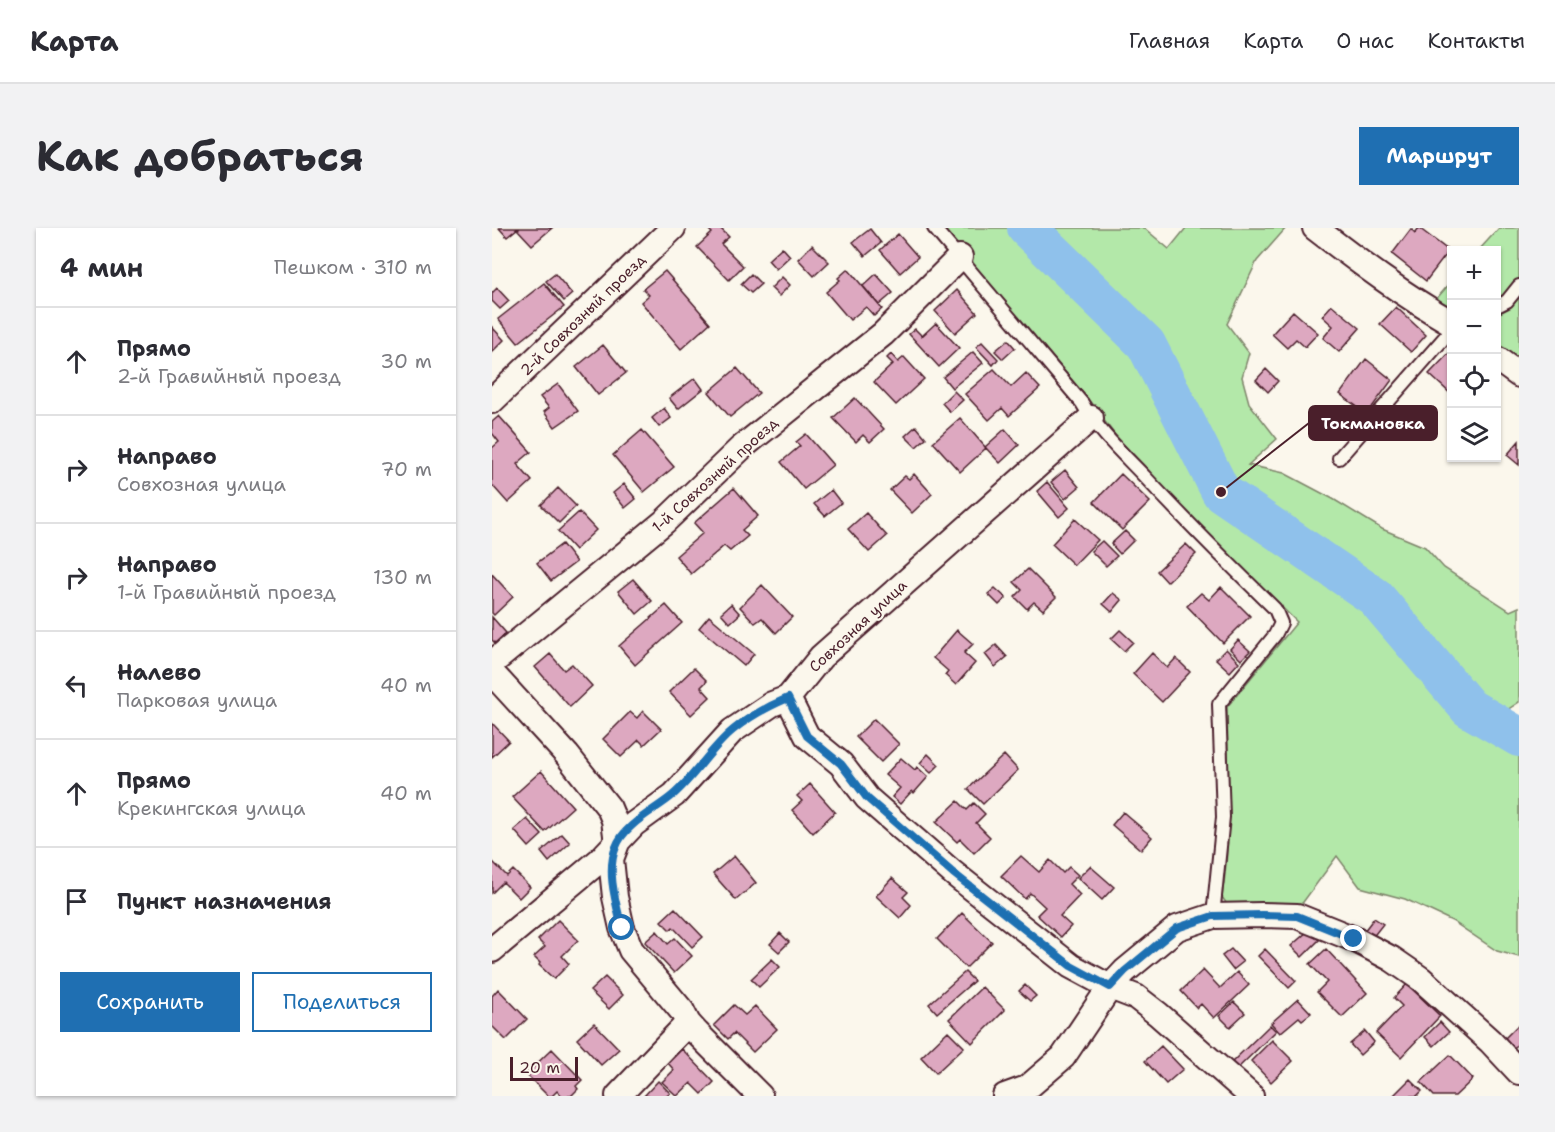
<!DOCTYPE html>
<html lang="ru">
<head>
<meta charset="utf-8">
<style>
	body { margin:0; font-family:"Shantell Sans",sans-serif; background:#f2f2f3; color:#2b2b33 }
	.controls { position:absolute; right:18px; top:18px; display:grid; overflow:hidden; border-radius:0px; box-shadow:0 2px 4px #0004 }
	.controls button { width:54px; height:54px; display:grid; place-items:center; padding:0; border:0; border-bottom:2px solid #e1e1e2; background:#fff; color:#2b2b33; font:30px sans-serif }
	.scale { position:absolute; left:18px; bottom:15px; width:68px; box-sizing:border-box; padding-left:6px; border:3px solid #4a1f2b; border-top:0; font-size:16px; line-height:21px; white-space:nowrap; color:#4a1f2b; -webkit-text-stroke:4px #fbf7ec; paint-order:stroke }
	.stop { position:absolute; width:18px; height:18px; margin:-14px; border:4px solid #1f6fb2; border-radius:50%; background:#fff }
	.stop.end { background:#1f6fb2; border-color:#fff; box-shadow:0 2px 6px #0008 }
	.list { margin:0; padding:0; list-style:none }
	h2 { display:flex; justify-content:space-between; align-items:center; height:78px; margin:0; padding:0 24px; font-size:26px }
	h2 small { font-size:20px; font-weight:400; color:#7c7c81 }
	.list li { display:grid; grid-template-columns:39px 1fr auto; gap:18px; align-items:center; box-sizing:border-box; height:108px; padding:0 24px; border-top:2px solid #e1e1e2 }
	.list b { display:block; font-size:22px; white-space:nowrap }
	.list p { margin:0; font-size:20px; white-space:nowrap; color:#7c7c81 }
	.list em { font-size:20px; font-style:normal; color:#7c7c81 }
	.actions { display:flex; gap:12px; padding:18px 24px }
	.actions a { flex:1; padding:14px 0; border:2px solid #1f6fb2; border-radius:0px; text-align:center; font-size:21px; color:#1f6fb2 }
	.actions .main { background:#1f6fb2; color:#fff }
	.icon { flex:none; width:33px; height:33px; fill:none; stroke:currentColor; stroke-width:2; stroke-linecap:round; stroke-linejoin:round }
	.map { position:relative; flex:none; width:1027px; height:868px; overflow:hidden; border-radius:0px }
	header { display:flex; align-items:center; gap:36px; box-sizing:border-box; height:84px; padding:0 30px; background:#fff; border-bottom:2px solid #e1e1e2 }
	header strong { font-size:28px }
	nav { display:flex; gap:33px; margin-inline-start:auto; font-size:21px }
	.intro { display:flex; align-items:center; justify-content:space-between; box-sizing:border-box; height:144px; padding:0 36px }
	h1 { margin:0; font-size:42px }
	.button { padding:15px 27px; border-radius:0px; background:#1f6fb2; color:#fff; font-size:21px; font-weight:700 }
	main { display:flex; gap:36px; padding:0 36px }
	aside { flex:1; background:#fff; border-radius:0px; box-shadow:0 2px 4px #0004 }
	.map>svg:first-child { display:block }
	.green { fill:#b3e8a9; stroke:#7e846a; stroke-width:1.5 }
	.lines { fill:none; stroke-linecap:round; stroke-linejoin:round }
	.river { stroke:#8fc1eb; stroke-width:40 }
	.building { fill:#dda8c0; stroke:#4a1f2b; stroke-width:1.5 }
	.lane-casing { stroke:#4a1f2b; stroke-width:16 }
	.street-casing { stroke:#4a1f2b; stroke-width:28 }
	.lane { stroke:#fbf7ec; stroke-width:12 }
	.street { stroke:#fbf7ec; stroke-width:24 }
	.route { stroke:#1f6fb2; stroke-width:8 }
	.labels { text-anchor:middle; stroke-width:4.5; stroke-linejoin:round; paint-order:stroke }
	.street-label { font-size:15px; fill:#4a1f2b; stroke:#fbf7ec }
	.leader { fill:none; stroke:#4a1f2b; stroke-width:2 }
	.callout-dot { fill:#4a1f2b; stroke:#fbf7ec; stroke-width:2 }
	.callout { fill:#4a1f2b; stroke:#4a1f2b; stroke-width:2 }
	.callout-label { font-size:16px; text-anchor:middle; font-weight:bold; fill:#fff }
</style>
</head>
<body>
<header>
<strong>Карта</strong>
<nav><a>Главная</a><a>Карта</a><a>О нас</a><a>Контакты</a></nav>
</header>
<div class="intro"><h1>Как добраться</h1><a class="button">Маршрут</a></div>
<main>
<aside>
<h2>4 мин<small>Пешком · 310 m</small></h2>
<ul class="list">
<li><svg class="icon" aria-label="ahead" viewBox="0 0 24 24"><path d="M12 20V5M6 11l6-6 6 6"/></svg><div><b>Прямо</b><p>2-й Гравийный проезд</p></div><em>30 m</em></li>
<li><svg class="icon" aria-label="right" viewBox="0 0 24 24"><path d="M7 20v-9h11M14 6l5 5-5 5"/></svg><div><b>Направо</b><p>Совхозная улица</p></div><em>70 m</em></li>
<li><svg class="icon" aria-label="right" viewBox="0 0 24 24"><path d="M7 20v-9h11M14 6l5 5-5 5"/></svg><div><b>Направо</b><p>1-й Гравийный проезд</p></div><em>130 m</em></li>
<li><svg class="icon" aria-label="left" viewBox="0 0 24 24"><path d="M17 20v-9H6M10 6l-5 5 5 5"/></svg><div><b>Налево</b><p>Парковая улица</p></div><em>40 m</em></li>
<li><svg class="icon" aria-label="ahead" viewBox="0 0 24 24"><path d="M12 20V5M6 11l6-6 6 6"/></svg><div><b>Прямо</b><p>Крекингская улица</p></div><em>40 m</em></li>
<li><svg class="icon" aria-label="arrive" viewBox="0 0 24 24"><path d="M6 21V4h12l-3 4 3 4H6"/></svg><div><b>Пункт назначения</b></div></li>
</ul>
<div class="actions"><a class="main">Сохранить</a><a>Поделиться</a></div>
</aside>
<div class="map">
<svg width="1027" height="868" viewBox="0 0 1027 868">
	<rect width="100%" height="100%" fill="#fbf7ec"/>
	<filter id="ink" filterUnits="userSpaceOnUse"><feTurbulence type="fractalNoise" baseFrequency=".0167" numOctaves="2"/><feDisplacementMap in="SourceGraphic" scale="12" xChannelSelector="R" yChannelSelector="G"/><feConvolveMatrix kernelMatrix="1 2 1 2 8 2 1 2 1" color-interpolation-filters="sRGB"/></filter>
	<g filter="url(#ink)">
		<path class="green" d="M450,0H652L677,21L694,0H794L765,33L735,96L757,125L750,149L757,175L785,211L756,237L792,245L841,271L890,301L933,319L952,340L1018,383L1027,379V474L1009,486L1027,498V729L1005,723L960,693L913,671L868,659L845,628L806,681L737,679L730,669C740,606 736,542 735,479L805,394L711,302L623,207L596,171Z
			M1007,0H1027V143L1005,125V22H987Z
			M959,54V88L939,77Z"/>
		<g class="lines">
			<path class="river" d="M535,0L654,116L729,264L883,369L977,480L1027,509"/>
		</g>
		<path class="building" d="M7,0H26L15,9Z
			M28,0H60L40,17L26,2Z
			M215,0H228L237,9L229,16L251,38L237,52L205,19L220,5Z
			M927,0L957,23L934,53L900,26L919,1L923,5Z
			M378,1L389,15L373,28L361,14Z
			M406,6L426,29L408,45L388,22Z
			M320,17L337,34L322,48L306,31Z
			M290,19L298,28L284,41L276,32Z
			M356,41L390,81L382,88L374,79L358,92L334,64L348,52L346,50Z
			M173,43L218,95L189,121L149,74L157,67L151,61Z
			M63,46L80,66L72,73L54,53Z
			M259,46L269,56L259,65L249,56Z
			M384,46L401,65L387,77L371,58Z
			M290,49L298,57L287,68L279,60Z
			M52,55L72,79L26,115L6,91Z
			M5,60L17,73L8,81L0,73V65Z
			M465,62L485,85L463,105L443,83Z
			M840,77L868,100L847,124L831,110L841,98L830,88Z
			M904,79L934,107L919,124L888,96Z
			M801,83L826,105L813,119L804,111L795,120L780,106Z
			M444,95L467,120L447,139L417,106L423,101L430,108Z
			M0,99L12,112L0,124Z
			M516,112L523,120L511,131L503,123Z
			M490,114L506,131L501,137L484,119Z
			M111,117L134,145L106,167L84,139Z
			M960,122V167L937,146Z
			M481,124L491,135L460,160L451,149Z
			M399,126L406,134L412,129L432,151L404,177L382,154L401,136L395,130Z
			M874,131L900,152L875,186L848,166Z
			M245,140L267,165L238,189L217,164Z
			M502,141L519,159L534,145L548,160L517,188L510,180L497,192L473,166Z
			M774,141L786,153L776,164L764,152Z
			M203,150L211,161L186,181L177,170Z
			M66,156L86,183L63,199L52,184L57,180L48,169Z
			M462,163L471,172L458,184L450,175Z
			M363,170L392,201L378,214L371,207L364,214L341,190Z
			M172,180L179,190L167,199L160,190Z
			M7,188L39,224L25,236L40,253L16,275L0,257V220L7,214L0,205V194Z
			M468,190L494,220L468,244L441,214Z
			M424,198L434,210L424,219L413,208Z
			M513,201L527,217L508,235L493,219Z
			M150,202L182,239L152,264L121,227Z
			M314,206L341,237L312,261L289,234L308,218L304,214Z
			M1027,213V237L1015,227Z
			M573,242L587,259L573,271L559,254Z
			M422,246L440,266L420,285L398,262L413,248L417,251Z
			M629,246L658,274L630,302L602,274Z
			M555,254L577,280L567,289L545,263Z
			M132,256L144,271L133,280L121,265Z
			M66,260L84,278L67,295L49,277Z
			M242,260L266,288L250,302L256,308L238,323L232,318L199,346L184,328L211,305L202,295Z
			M339,262L349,275L333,288L322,276Z
			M87,284L104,302L83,322L66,303Z
			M374,285L395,308L377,324L356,301Z
			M583,291L606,312L582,337L560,316Z
			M633,303L642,312L628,326L619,316Z
			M610,313L625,328L614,338L599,323Z
			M70,316L84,334L59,353L45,335Z
			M694,316L704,326L675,354L665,343Z
			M536,341L564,369L551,382L542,374L535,381L523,369L530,362L522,354Z
			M0,346L21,369L2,387L0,385Z
			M141,351L160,373L145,386L126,363Z
			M270,357L300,389L284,405L270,390L263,395L248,379Z
			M729,359L758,388L731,415L695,378L709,365L717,372Z
			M503,360L514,370L507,377L496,366Z
			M621,365L630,372L620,384L611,376Z
			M239,376L248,386L238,395L229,385Z
			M174,377L190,395L143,437L127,418Z
			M217,388L262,426L252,438L207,400Z
			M0,389L14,405L3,415L0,412Z
			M465,402L481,416L472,425L483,435L464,457L453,447L456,443L441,430Z
			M628,402L641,414L632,423L619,411Z
			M746,412L758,423L749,432L738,421Z
			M504,417L515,429L503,439L493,426Z
			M734,421L747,434L738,444L724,431Z
			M660,425L675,440L684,430L698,444L670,474L641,446Z
			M58,426L72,442L80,436L100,458L78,479L43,439Z
			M202,440L215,453L209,459L218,469L199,487L177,464Z
			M151,483L169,501L152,517L147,512L129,529L111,511L138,484L145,490Z
			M382,491L407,516L389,534L364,509Z
			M0,495L17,513L0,529Z
			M436,526L447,537L439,545L428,535Z
			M512,527L526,542L491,576L476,561Z
			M409,530L423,542L425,539L436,549L422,565L420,563L408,576L400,569L408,560L393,547Z
			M49,543L81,579L53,604L20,569Z
			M318,556L343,584L321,605L300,582L310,573L305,568Z
			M466,573L475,582L482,575L493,586L484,595L498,609L482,625L468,611L465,614L444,594Z
			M631,584L660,609L649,622L620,597Z
			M35,591L50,607L37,619L22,602Z
			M70,606L78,615L57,634L49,624Z
			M242,628L264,655L244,672L221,646Z
			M529,628L547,644L558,632L571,645L577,639L586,647L577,656L588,667L568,688L579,698L569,709L545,687L553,679L538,665L533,671L509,648Z
			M0,633L15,648L21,642L38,659L27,670L11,654L0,665Z
			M598,638L622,659L610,672L586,650Z
			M400,650L416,664L411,669L419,677L408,690L384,668Z
			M183,680L211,709L200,719L181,699L178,702L169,693Z
			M470,685L500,714L474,740L445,711Z
			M882,690L891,696L880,710L872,703Z
			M66,692L86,712L70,728L77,736L62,751L47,737L48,735L42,729L53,719L46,712Z
			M165,703L176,716L183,710L200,728L182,745L153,714Z
			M815,704L827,712L810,729L799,718Z
			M288,705L297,714L287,724L278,716Z
			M739,721L751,734L741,742L730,728Z
			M773,721L804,753L797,760L766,728Z
			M834,721L875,765L850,789L825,764L835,754L818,736Z
			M280,731L288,739L267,759L259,751Z
			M711,742L728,760L745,744L757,757L722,790L709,776L705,780L689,763Z
			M473,744L482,753L445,785L437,776Z
			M113,749L131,767L117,781L98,763Z
			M915,756L948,788L909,829L884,805L910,778L902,770Z
			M533,757L544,768L538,773L527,763Z
			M490,759L513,782L480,815L457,791Z
			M6,761L35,791L14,812L0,798V768Z
			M806,771L819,785L810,792L807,789L788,805L779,795Z
			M742,774L753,785L738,799L727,788Z
			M242,777L253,787L263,778L285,801L261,824L242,805L236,811L222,797Z
			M948,794L957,804L942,818L933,809Z
			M102,795L127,821L109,837L85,811Z
			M778,797L784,803L745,841L739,835Z
			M1026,797L1027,815L1022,820L1013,810Z
			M456,803L472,819L444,845L429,829Z
			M873,803L882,814L868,827L858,816Z
			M780,812L801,833L779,854L759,833Z
			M669,818L691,841L674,856L653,833Z
			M60,821L90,852L84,858L86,861L79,868H70L65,863L60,868H56L34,846Z
			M190,821L222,854L210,866L199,855L185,868L170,854L182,842L176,835Z
			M958,827L981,851L963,868H942L929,854Z
			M918,851L930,863L925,868H901Z
			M166,853L178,865L175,868H152Z"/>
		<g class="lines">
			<g class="lane-casing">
				<path id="lane" d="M442,0L590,175C606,203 631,226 653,249C695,294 739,338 783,381L789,395L783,407L727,476L731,589L721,688
					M1005,78L1015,73L1027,58
					M847,230L960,101"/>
			</g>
			<g class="street-casing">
				<path id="street" d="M823,0C867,34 911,67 960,95
					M1005,131L1027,147
					M0,173L181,0
					M0,435L172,294L249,220L391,106L468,29
					M0,445L75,527L117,580L122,592L125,615L119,631L123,669L130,700L139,722L190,783L196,795L205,805L268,868
					M296,470L315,508L349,536L375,570L461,645L579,738L618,759L644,769L666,786L759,868
					M0,722L108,632L142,596L182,567L240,503L280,476L296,470L329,429L599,190
					M126,868L196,795
					M513,868L535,860L571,829L618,759L633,743L685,700L721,688L770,687L805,688L862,711L900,731L929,751L998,813L1027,844"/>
			</g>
			<use href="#lane" class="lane"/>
			<use href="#street" class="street"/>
		</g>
	</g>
	<g class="lines" filter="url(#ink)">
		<path class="route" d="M130,700C124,675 114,643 124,619C132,596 164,582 181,567C203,548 218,521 241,502C257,489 277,478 296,470L315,508L349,536L375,570L461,645L579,738L618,759L633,743L685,700L721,688L770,687L805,688L862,711"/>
	</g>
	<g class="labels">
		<g class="street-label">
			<text transform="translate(91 87) rotate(-44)" y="5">2-й Совхозный проезд</text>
			<text transform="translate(223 247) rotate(-42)" y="5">1-й Совхозный проезд</text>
			<text transform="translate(366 398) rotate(-43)" y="5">Совхозная улица</text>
		</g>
	</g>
	<path class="leader" d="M729 264L817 195"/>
	<circle class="callout-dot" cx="729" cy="264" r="6"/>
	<rect class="callout" x="817" y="178" width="128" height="34" rx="6"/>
	<g class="callout-label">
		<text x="881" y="201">Токмановка</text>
	</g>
</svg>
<div class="controls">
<button>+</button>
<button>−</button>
<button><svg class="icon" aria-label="locate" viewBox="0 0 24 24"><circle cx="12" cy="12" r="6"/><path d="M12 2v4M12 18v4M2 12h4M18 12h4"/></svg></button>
<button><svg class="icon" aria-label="layers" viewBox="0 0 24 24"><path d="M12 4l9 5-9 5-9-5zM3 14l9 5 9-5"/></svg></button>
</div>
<div class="scale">20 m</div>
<div class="stop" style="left:130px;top:700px"></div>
<div class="stop end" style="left:862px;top:711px"></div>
</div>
</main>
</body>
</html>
